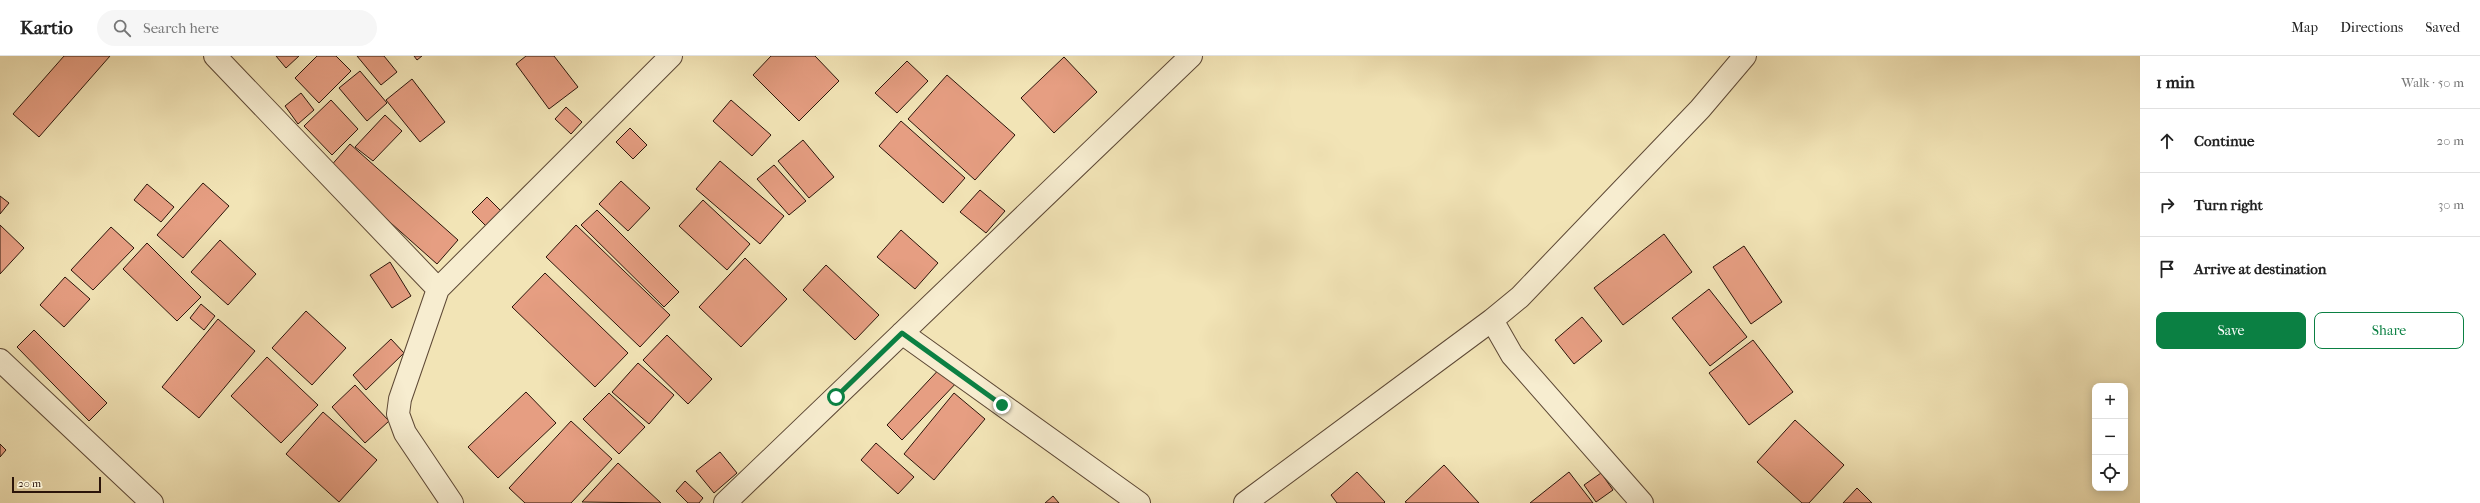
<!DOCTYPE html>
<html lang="en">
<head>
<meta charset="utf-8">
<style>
	body { margin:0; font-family:"IM FELL French Canon",serif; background:#f6f6f6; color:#222 }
	.controls { position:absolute; right:12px; bottom:12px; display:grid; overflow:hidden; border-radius:8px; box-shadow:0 2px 10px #0003 }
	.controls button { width:36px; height:36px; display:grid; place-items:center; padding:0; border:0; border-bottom:1px solid #e0e0e0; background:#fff; color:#222; font:20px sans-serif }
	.scale { position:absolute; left:12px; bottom:10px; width:89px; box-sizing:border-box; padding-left:4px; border:2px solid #2b140a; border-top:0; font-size:11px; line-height:14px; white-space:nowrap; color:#2b140a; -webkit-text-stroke:3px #f7edd0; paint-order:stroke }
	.stop { position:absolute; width:12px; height:12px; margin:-9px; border:3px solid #0b8043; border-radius:50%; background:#fff }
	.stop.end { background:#0b8043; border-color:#fff; box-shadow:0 1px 4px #0008 }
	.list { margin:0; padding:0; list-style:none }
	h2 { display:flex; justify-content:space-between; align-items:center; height:52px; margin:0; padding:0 16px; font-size:17px }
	h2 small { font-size:13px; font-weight:400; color:#767676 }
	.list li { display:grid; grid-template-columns:26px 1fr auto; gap:12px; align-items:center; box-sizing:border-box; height:64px; padding:0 16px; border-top:1px solid #e0e0e0 }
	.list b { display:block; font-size:15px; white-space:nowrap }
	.list em { font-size:13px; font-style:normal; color:#767676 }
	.actions { display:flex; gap:8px; padding:12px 16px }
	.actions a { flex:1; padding:9px 0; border:1px solid #0b8043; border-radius:8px; text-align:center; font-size:14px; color:#0b8043 }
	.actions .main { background:#0b8043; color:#fff }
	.icon { flex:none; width:22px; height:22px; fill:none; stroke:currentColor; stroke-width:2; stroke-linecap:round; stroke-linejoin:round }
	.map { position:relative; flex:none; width:2140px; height:447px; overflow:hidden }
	header { display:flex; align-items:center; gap:24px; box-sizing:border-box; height:56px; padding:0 20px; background:#fff; border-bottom:1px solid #e0e0e0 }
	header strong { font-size:19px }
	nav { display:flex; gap:22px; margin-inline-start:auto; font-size:14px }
	.search { width:280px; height:36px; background:#f6f6f6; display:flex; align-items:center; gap:10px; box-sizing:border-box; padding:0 14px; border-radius:22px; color:#767676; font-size:15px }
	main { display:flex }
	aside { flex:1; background:#fff }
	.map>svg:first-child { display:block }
	.building { fill:#e69e82; stroke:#2b140a }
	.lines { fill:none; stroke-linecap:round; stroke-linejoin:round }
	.minor-casing { stroke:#5d4835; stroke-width:24 }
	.minor { stroke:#f7edd0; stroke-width:22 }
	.route { stroke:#0b8043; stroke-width:5 }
</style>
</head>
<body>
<header>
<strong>Kartio</strong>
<div class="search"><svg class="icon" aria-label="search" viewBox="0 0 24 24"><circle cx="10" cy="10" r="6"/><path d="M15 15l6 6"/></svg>Search here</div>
<nav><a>Map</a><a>Directions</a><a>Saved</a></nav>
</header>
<main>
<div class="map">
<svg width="2140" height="447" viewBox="0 0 2140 447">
	<rect width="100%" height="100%" fill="#f2e4b6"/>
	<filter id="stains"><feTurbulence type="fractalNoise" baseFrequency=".005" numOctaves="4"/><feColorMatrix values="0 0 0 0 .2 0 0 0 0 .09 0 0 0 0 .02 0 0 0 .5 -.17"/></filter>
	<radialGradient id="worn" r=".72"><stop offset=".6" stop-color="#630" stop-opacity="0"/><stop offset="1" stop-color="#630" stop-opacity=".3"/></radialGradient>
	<path class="building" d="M64,0H110L39,81L13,58Z
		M276,0H299L286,12Z
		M317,0H336L351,15L319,47L295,22Z
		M357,0H384L397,16L381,29Z
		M414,0H422L417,4Z
		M526,0H554L578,31L549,53L516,8Z
		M771,0H815L839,25L799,65L753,19Z
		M1064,1L1097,36L1054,77L1021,42Z
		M907,5L928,25L897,57L875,37Z
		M360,15L387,47L367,65L339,32Z
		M947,19L1015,79L975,124L908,63Z
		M412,23L445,66L420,86L386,44Z
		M301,37L314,54L298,68L285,50Z
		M331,44L358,73L332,99L304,70Z
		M731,44L771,79L752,100L713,65Z
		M566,51L582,66L571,78L555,63Z
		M385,59L402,75L373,105L355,91Z
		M901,65L965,122L943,147L879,90Z
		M630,72L647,89L633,103L616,86Z
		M803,84L834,121L809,142L778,105Z
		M350,88L458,184L437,208L329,112Z
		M720,105L784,160L760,188L696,133Z
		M774,109L806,145L789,159L757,123Z
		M621,125L650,152L628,175L599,148Z
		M203,127L229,150L183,202L157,179Z
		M147,128L174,151L161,166L134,144Z
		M980,134L1005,155L986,177L960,156Z
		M0,140L9,147L0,158Z
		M487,141L503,157L488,172L472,156Z
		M703,144L750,188L727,214L679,170Z
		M597,154L679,236L664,251L581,169Z
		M0,169L24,192L0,218Z
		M576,169L670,259L640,291L546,201Z
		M111,171L134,192L93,234L71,214Z
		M901,174L938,207L915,233L877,201Z
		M1664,178L1692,216L1623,269L1594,232Z
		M220,184L256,218L228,249L191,216Z
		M147,187L201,241L177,265L123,213Z
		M1744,190L1782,246L1751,268L1713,211Z
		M745,202L787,243L741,291L699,251Z
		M390,206L411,240L392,252L370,219Z
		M826,209L879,259L855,284L803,234Z
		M545,217L628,297L595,331L512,251Z
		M65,221L90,243L64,271L40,249Z
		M1709,233L1747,281L1710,310L1672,262Z
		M201,248L215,260L204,274L190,262Z
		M306,255L346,292L312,329L272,292Z
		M1582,261L1602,285L1574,308L1555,284Z
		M218,263L255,295L199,362L162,331Z
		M34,274L107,347L89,365L17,291Z
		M667,279L712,323L688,348L643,304Z
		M391,283L404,297L366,334L353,319Z
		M1753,284L1793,336L1749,369L1709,317Z
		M267,301L318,349L281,387L231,340Z
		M638,307L674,339L649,368L612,336Z
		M944,308L960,323L902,384L887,369Z
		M355,329L389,365L365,387L332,351Z
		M526,336L556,367L498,422L468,391Z
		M609,337L645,371L619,398L583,363Z
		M954,337L985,363L934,424L904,398Z
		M323,356L377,404L339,446L286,398Z
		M1795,364L1844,409L1809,447H1802L1757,406Z
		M571,365L612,403L571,447H525L509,432Z
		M876,387L914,421L898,438L861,404Z
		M0,388L6,394L0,401Z
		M720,396L737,417L714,437L696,415Z
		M618,407L661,447L582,446Z
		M1444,409L1479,447H1407L1405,446Z
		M1357,416L1385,446L1384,447H1337L1331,439Z
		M1569,416L1593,447H1530Z
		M1601,417L1613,434L1596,446L1584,429Z
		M685,425L703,442L699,447H688L676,435Z
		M1857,432L1872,447H1843Z
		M1053,440L1059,447H1045Z"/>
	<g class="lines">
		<g class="minor-casing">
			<path id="minor" d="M215,0L438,233
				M902,277L1139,447
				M0,304L152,447
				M452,447L405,377L398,358L400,343L438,233L671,0
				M725,447L1191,0
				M1245,447L1492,264
				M1642,447L1512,299L1492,264L1520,241L1700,53L1745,0"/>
		</g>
		<use href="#minor" class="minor"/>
	</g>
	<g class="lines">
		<path class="route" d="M836,341L902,277L1002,349"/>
	</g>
	<rect width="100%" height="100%" filter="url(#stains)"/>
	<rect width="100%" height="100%" fill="url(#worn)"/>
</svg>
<div class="controls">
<button>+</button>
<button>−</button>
<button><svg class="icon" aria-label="locate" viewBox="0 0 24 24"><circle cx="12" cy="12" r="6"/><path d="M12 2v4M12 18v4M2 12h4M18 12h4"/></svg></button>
</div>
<div class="scale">20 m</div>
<div class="stop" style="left:836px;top:341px"></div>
<div class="stop end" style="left:1002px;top:349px"></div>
</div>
<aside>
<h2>1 min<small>Walk · 50 m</small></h2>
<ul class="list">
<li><svg class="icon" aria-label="ahead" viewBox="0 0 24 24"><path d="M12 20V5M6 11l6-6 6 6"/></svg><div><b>Continue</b></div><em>20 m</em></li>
<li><svg class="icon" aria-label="right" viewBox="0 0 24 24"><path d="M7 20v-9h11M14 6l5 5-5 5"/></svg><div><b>Turn right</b></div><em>30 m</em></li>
<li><svg class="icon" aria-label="arrive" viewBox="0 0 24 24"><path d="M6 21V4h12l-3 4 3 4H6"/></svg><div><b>Arrive at destination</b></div></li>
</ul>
<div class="actions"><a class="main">Save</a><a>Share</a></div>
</aside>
</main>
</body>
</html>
